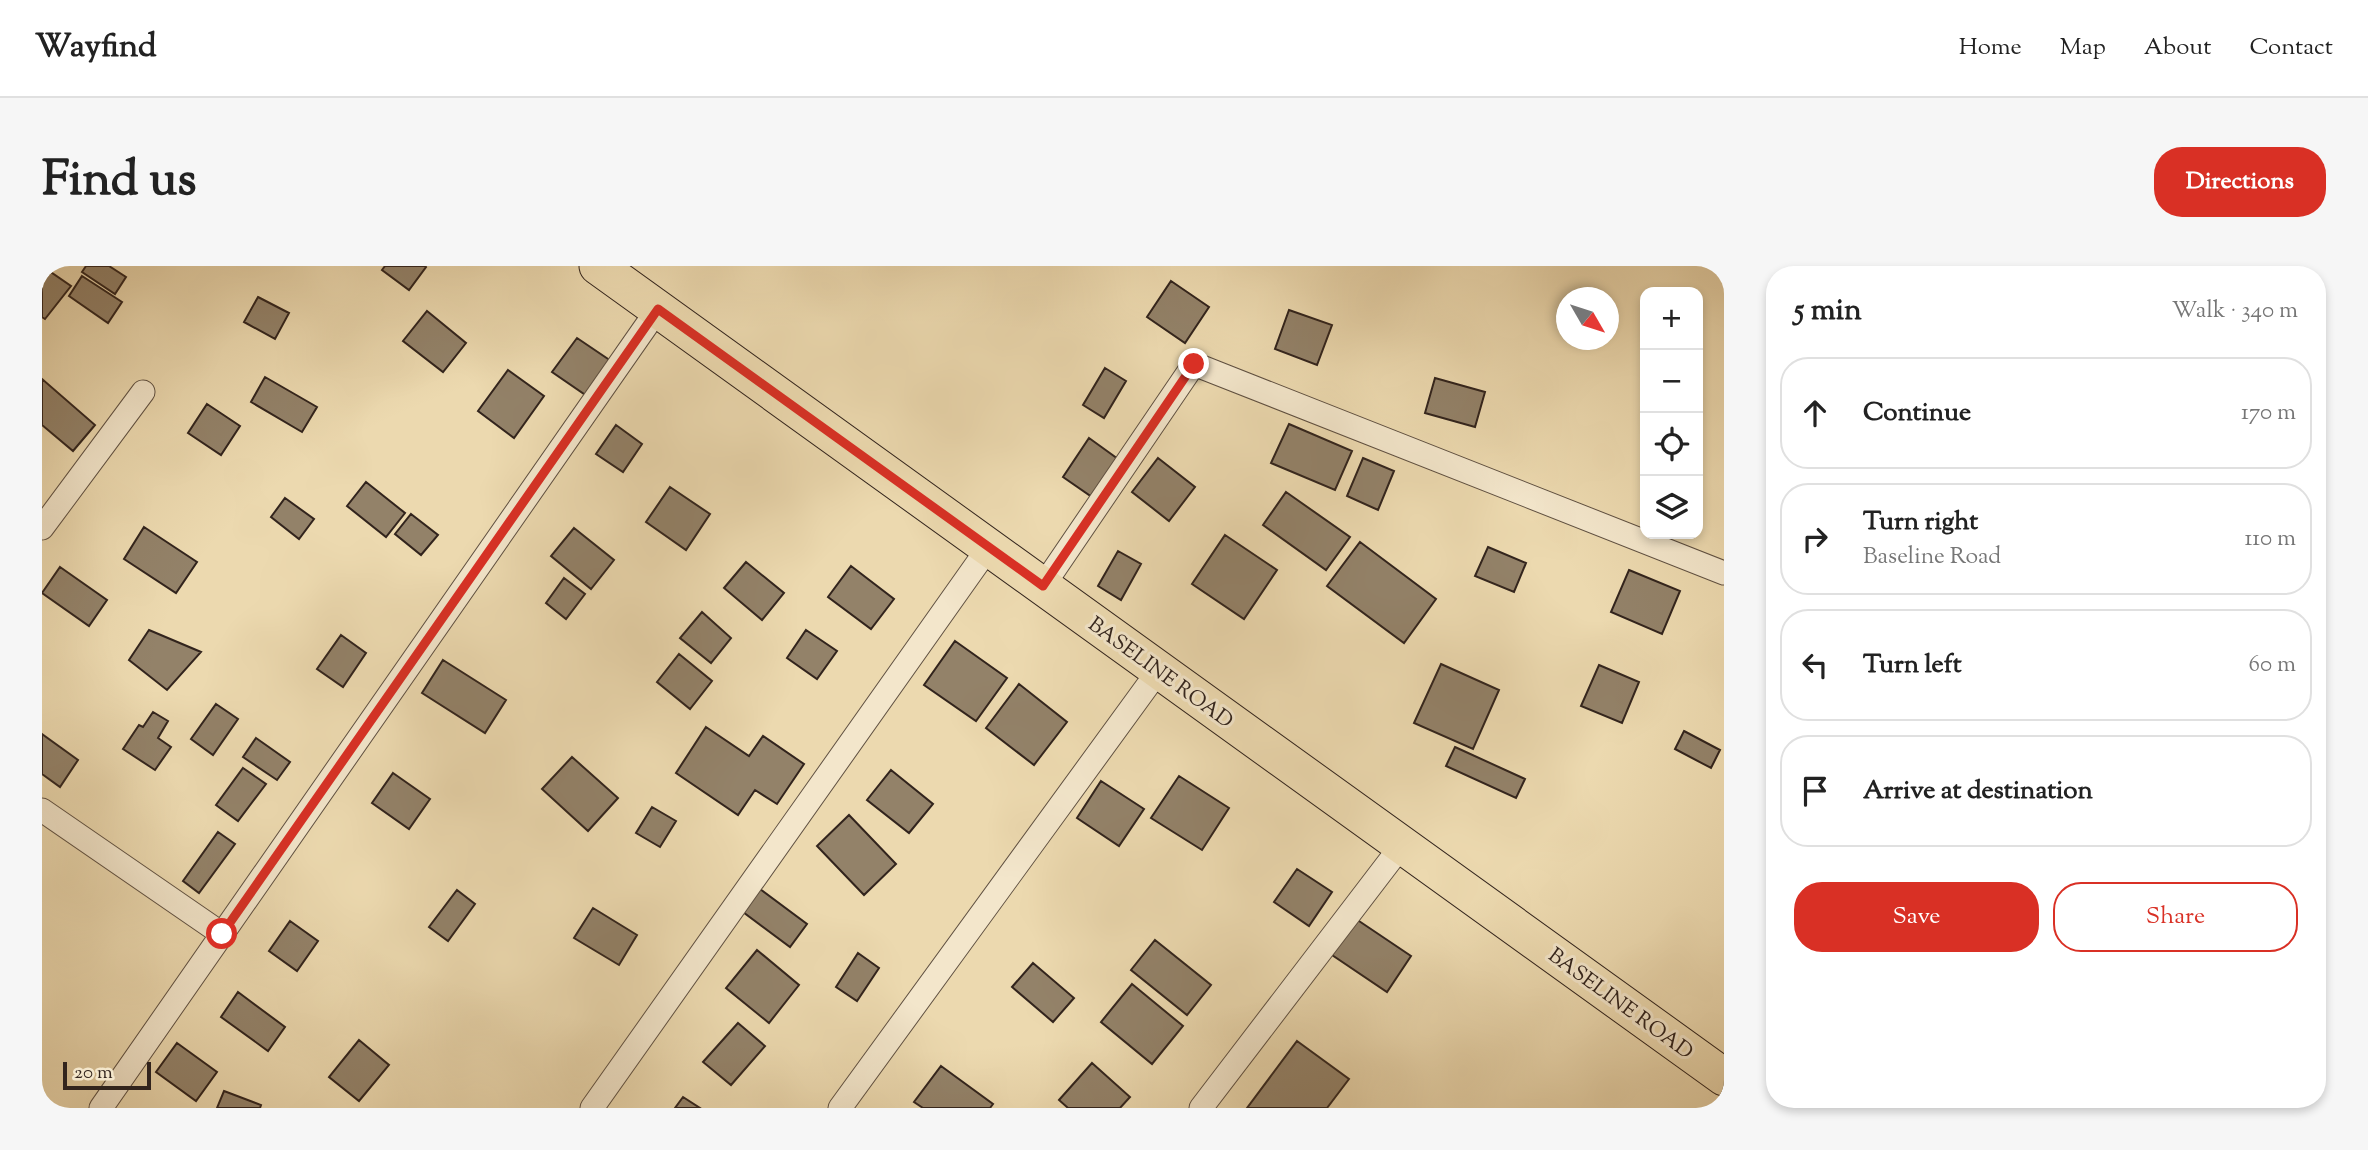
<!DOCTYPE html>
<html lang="en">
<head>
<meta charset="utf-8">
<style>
	body { margin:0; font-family:"Sorts Mill Goudy",serif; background:#f6f6f6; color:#222 }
	.controls { position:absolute; right:21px; top:21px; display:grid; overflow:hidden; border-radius:14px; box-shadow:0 4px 10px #0003 }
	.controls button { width:63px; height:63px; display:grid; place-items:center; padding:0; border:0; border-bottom:2px solid #e0e0e0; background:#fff; color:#222; font:35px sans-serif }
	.compass { position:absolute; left:1514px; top:21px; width:63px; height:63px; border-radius:50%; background:#fff; box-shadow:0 4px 10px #0003; rotate:129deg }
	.scale { position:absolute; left:21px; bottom:18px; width:88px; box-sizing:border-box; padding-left:7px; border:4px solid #32241d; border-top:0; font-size:19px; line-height:24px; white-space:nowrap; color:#32241d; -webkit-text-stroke:5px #f3e6cb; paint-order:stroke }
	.stop { position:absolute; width:21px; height:21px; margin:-16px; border:5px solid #d93025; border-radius:50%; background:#fff }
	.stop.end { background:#d93025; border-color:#fff; box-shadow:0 2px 7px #0008 }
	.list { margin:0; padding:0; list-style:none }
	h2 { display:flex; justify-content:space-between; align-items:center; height:91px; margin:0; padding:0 28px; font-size:30px }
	h2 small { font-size:23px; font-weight:400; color:#767676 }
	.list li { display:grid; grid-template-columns:46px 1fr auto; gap:21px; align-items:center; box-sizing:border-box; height:112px; margin:0 14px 14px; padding:0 14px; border:2px solid #e0e0e0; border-radius:28px }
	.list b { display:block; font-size:26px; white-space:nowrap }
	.list p { margin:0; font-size:23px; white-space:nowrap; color:#767676 }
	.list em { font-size:23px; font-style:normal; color:#767676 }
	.actions { display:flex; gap:14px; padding:21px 28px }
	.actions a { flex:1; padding:16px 0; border:2px solid #d93025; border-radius:28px; text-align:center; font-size:24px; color:#d93025 }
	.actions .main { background:#d93025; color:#fff }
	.icon { flex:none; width:38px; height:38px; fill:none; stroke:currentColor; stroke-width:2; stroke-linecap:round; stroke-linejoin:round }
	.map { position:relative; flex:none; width:1682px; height:842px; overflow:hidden; border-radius:28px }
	header { display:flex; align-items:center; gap:42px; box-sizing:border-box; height:98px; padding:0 35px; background:#fff; border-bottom:2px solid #e0e0e0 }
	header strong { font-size:33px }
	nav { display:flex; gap:38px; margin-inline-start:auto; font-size:24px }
	.intro { display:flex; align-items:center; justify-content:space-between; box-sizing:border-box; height:168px; padding:0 42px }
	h1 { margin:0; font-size:49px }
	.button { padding:18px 32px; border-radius:28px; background:#d93025; color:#fff; font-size:24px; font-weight:700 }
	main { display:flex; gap:42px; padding:0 42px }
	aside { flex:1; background:#fff; border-radius:28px; box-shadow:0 4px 10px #0003 }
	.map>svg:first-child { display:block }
	.building { fill:#938269; stroke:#32241d; stroke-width:2 }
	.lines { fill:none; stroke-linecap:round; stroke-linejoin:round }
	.street-casing { stroke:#605142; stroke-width:25 }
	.primary-casing { stroke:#32241d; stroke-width:39 }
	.street { stroke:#f3e6cb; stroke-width:23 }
	.primary { stroke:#ecd9af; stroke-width:37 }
	.route { stroke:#d93025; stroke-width:9 }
	.labels { text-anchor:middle; stroke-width:6; stroke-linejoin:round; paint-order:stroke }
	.street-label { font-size:21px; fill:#32241d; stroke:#f3e6cb }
</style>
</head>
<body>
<header>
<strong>Wayfind</strong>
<nav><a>Home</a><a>Map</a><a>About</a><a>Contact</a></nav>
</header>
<div class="intro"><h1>Find us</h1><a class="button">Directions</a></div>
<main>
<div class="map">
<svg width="1682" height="842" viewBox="0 0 1682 842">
	<rect width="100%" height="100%" fill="#ecd9af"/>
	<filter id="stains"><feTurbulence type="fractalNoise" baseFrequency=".00286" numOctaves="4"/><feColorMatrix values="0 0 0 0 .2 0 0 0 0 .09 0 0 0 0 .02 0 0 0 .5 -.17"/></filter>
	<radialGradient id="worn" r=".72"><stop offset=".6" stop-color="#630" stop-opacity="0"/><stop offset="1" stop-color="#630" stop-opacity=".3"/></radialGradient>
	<path class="building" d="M0,0L29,20L3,53L0,51Z
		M44,0H67L84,11L73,28L40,6Z
		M343,0H383L384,1L367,24L340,4Z
		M40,10L80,36L66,57L27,30Z
		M1129,15L1167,41L1143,77L1105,51Z
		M216,31L247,47L233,73L202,56Z
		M1247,44L1290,59L1275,99L1233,83Z
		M385,45L424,77L401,106L361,75Z
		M535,72L569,95L545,130L510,106Z
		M1063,102L1084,115L1062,152L1041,139Z
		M466,104L502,130L472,172L436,145Z
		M223,111L275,141L260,166L209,136Z
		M1393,112L1443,126L1433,161L1383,147Z
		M0,113L53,159L31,185L0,159Z
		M165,138L198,160L179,189L146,167Z
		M1247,158L1310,185L1293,224L1229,197Z
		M574,159L600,178L581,206L554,188Z
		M1047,172L1076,193L1050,231L1021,211Z
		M1116,192L1153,221L1127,255L1090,226Z
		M1321,192L1352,205L1336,244L1305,230Z
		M324,216L363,247L344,271L305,240Z
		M628,221L668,248L644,284L604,256Z
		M1244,226L1308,271L1284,304L1221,259Z
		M243,232L272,253L257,273L229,251Z
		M369,248L396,269L379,289L353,268Z
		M102,261L155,296L134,327L82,293Z
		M532,262L572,294L549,323L509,290Z
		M1183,269L1235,304L1202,353L1150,318Z
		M1318,276L1394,333L1362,377L1285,320Z
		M1446,281L1484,297L1472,326L1433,310Z
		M1076,285L1099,298L1079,334L1056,320Z
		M704,296L742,327L720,354L682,322Z
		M809,300L852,333L829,363L786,331Z
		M18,301L65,334L47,360L0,327Z
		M1587,304L1638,325L1620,368L1569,346Z
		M522,312L543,328L524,353L504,337Z
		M660,346L689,372L669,397L638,372Z
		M107,364L159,386L125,424L87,394Z
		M764,364L795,385L775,413L745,392Z
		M299,369L324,387L301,421L275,403Z
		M913,375L965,412L934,455L882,419Z
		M637,388L670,415L648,443L615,416Z
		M401,394L464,434L443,467L380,427Z
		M1399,398L1457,424L1431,483L1372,457Z
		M1557,399L1597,416L1580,457L1539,440Z
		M977,418L1025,456L992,499L944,462Z
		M174,438L196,453L171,489L149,473Z
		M111,446L126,455L116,472L129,481L113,504L81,483L97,459L101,461Z
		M664,461L707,490L721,470L762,498L735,538L713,524L696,549L634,507Z
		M1642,465L1678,484L1669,502L1633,483Z
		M0,468L36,494L18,521L0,508Z
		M214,472L248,496L235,514L201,491Z
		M1413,481L1483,513L1474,532L1404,500Z
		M530,491L576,532L546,565L500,523Z
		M201,502L224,518L196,555L174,539Z
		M849,504L891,538L867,567L825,534Z
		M351,507L388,533L367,563L330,537Z
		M1137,510L1187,542L1160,584L1109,552Z
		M1059,515L1102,543L1077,580L1035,552Z
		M610,541L634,555L618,581L594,567Z
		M807,549L854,598L822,629L775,580Z
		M176,566L193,578L157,627L141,615Z
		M1255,603L1290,626L1267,660L1232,636Z
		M718,623L765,658L748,681L701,646Z
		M415,624L433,638L406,675L387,661Z
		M551,642L595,669L577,699L532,672Z
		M1314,653L1369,690L1345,726L1290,689Z
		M248,655L276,675L255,705L227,685Z
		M1113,674L1169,719L1145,749L1089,704Z
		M715,684L757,719L727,757L684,722Z
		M816,687L837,702L815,735L794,721Z
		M991,697L1032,732L1011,756L970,721Z
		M1090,718L1141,760L1110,798L1059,756Z
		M196,726L243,761L226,785L179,751Z
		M696,757L723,780L689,819L661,796Z
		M317,774L347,799L317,835L287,811Z
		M1255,775L1307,813L1285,842H1205Z
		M135,777L175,806L154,835L114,806Z
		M1050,797L1088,831L1078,842H1026L1017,834Z
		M899,800L951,838L948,842H881L872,836Z
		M182,825L219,839L218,842H175Z
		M641,831L658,842H633Z"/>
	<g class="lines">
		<g class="street-casing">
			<path id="street" d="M0,262L101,126
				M1001,320L1152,98L1682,307
				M0,544L180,668
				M59,842L616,43
				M550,842L947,281
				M798,842L1117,404
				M1159,842L1360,579"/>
		</g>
		<g class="primary-casing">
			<path id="primary" d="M556,0L1682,811"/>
		</g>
		<use href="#street" class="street"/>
		<use href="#primary" class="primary"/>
	</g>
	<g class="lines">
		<path class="route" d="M180,668L616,43L1001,320L1152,98"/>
	</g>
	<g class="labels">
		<g class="street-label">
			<text transform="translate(1119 406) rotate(36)" y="7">BASELINE ROAD</text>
			<text transform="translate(1579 737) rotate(36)" y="7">BASELINE ROAD</text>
		</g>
	</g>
	<rect width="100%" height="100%" filter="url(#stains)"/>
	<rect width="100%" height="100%" fill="url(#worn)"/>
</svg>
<div class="controls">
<button>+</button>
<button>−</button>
<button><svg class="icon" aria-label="locate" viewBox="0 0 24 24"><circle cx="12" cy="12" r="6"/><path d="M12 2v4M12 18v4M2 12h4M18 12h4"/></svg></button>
<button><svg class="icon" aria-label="layers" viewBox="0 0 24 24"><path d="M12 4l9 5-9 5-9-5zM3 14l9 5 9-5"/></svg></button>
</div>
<svg class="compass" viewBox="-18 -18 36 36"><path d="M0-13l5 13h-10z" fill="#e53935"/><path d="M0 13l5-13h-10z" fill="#767676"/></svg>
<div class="scale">20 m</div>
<div class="stop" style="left:180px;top:668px"></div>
<div class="stop end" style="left:1152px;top:98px"></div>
</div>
<aside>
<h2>5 min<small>Walk · 340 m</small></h2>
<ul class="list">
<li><svg class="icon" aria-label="ahead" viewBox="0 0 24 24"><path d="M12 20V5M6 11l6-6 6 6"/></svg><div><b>Continue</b></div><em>170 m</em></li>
<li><svg class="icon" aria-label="right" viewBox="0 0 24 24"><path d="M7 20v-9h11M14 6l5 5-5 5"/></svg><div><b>Turn right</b><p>Baseline Road</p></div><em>110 m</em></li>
<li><svg class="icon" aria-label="left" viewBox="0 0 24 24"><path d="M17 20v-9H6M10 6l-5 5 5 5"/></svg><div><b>Turn left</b></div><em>60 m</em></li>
<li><svg class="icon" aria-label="arrive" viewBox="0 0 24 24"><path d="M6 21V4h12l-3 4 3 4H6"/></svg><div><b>Arrive at destination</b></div></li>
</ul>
<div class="actions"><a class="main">Save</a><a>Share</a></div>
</aside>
</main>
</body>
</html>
